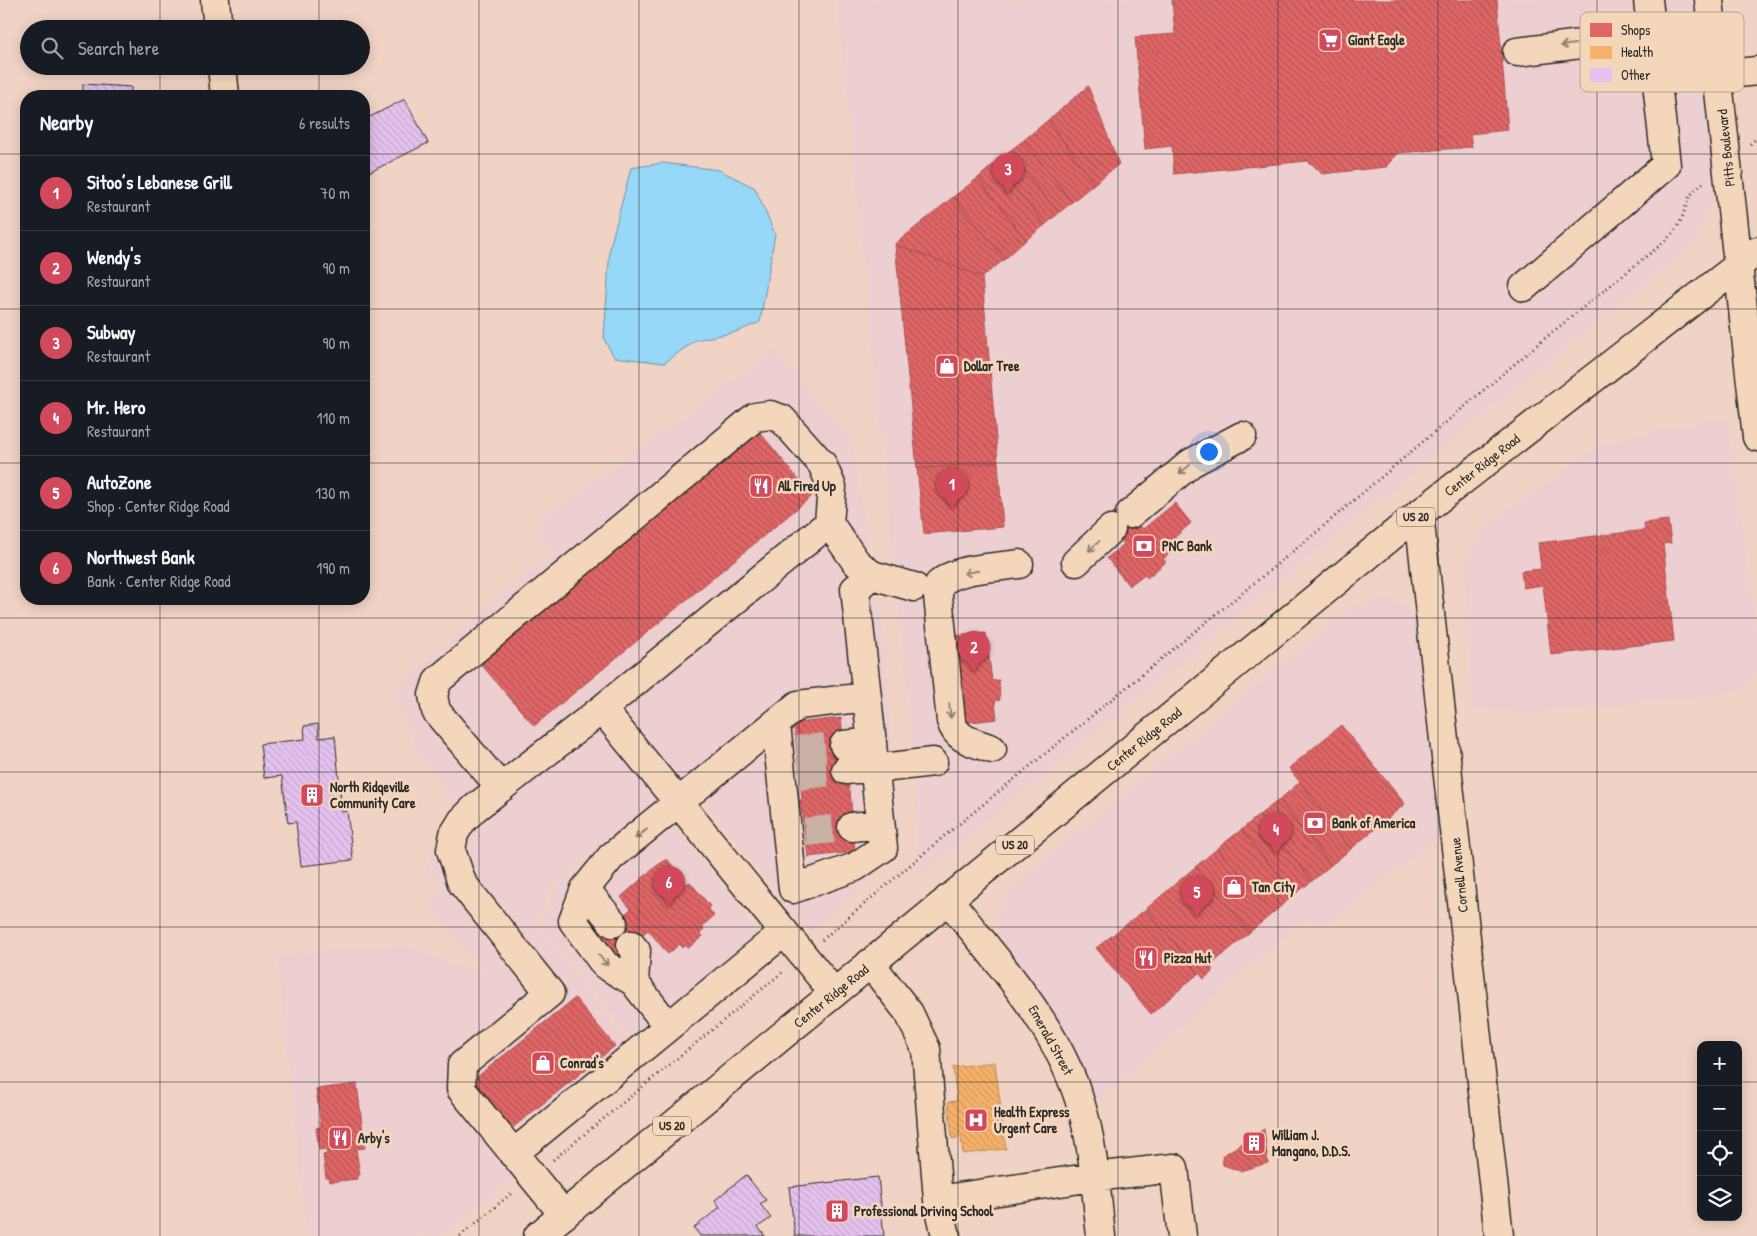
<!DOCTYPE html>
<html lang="en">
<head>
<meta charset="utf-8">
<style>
	body { margin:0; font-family:"Patrick Hand",sans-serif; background:#242831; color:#f1f3f6 }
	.controls { position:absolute; right:15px; bottom:15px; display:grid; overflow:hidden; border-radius:10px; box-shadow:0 2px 12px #0003 }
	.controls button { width:45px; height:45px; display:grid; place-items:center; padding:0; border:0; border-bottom:1px solid #363941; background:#171b24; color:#f1f3f6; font:25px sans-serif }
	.you { position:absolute; left:1208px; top:451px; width:18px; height:18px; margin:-12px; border:4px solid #fff; border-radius:50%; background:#1a73e8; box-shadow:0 0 0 8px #1a73e833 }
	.badge { display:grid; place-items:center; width:32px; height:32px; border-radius:50%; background:#d1495b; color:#fff; font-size:16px; font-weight:700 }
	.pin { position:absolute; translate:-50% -41px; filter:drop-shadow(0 1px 2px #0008) }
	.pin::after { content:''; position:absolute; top:26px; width:18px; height:15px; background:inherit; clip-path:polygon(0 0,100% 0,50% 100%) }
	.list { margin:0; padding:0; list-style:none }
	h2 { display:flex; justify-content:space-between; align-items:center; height:65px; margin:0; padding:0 20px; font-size:21px }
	h2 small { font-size:16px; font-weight:400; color:#9ea1a6 }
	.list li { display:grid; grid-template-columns:32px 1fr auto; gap:15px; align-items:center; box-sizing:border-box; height:75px; padding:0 20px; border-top:1px solid #363941 }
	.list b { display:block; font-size:19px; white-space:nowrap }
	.list p { margin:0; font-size:16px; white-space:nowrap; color:#9ea1a6 }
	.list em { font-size:16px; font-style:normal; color:#9ea1a6 }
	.icon { flex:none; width:28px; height:28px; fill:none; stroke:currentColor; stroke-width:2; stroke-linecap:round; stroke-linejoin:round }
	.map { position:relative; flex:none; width:1757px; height:1236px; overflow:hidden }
	.search { position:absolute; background:#171b24; box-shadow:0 2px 12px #0003; left:20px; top:20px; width:350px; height:55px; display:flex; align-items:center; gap:12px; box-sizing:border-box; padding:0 18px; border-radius:28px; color:#9ea1a6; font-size:19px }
	.panel { position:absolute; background:#171b24; box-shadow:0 2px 12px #0003; left:20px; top:90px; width:350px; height:515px; border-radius:20px }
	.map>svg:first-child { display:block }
	.built { fill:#edced1 }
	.water { fill:#97d8f8; stroke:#6c93a6 }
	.shops { fill:url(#shops-back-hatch); stroke:#aa5454 }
	.health { fill:url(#health-back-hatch); stroke:#b98a58 }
	.building { fill:url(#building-back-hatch); stroke:#2b2b2b }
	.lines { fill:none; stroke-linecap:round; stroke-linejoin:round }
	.minor-tunnel { stroke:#c9b1a6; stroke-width:28; stroke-dasharray:28 14; stroke-linecap:butt }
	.minor-casing { stroke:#2b2b2b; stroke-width:31 }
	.major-casing { stroke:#2b2b2b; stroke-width:31 }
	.path { stroke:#2b2b2b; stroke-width:3; stroke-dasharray:1 4; stroke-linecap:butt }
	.minor { stroke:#f4d7bb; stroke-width:28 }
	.major { stroke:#f4d7bb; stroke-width:28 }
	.oneway { stroke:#908173 }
	.grid { fill:none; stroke:#2b2b2b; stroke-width:1; stroke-opacity:0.55 }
	.labels { text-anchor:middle; stroke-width:5; stroke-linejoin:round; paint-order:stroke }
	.shield { fill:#f4d7bb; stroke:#675f56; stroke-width:1 }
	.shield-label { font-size:12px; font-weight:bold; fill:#2b2b2b }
	.poi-label { font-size:14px; font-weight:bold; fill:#2b2b2b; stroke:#f4d7bb; text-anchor:start }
	.street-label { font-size:14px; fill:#2b2b2b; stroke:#f4d7bb }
	.key { fill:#f4d7bb; stroke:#b8a390; stroke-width:1 }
	.key-label { font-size:14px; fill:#2b2b2b }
</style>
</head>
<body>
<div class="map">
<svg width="1757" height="1236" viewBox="0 0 1757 1236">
	<defs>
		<pattern id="shops-back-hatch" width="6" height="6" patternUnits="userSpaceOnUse" patternTransform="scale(1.25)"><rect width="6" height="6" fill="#e06666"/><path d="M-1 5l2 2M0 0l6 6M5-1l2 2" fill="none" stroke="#b65454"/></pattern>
		<pattern id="health-back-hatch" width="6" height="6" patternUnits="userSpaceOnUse" patternTransform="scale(1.25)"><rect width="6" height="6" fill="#f6b26b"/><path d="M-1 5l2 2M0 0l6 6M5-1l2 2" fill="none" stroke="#d3995d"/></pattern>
		<pattern id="building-back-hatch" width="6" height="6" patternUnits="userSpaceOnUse" patternTransform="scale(1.25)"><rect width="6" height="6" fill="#e5c2ee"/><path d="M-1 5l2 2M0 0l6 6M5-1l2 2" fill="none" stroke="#c5a7cc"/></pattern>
	</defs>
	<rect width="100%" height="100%" fill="#f1d3c5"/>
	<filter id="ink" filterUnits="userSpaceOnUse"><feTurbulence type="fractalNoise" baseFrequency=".02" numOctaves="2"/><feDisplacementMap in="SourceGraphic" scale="10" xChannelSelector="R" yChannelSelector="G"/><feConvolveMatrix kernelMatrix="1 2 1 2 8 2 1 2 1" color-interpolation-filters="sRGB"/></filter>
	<g filter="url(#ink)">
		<path class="built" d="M837,0H1698L1715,175L1712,203L1696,238L1688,247L920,876L911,726Z
			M774,351L851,441L884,634L899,852L810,933L686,779L652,804L551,886L536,924L643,1063L486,1201L441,1236H307L277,955L405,945L489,979L429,905L444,891L426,870L453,798L421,757L393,690L552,552L535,525Z
			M1727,417L1757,638V673L1738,692L1533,713L1473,710L1465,564L1490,523L1604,443Z
			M1385,599L1403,604L1410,610L1421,634L1445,832L1331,921L1313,924L1306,916L1097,1101L1076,1053L1054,1016L1012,960L1003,943L999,931L998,916L1007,894L1040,863L1337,620L1355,607Z
			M658,806L723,885L773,954L646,1057L540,925L559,882Z"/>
		<path class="water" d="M662,163L719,170L755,188L775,234L760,322L736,332L696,340L664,363L614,357L604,339L610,247L631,168Z"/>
		<path class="shops" d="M1172,0H1497L1508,130L1470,134L1472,147L1398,153L1386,167L1322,174L1312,164H1309L1308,161L1174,174L1172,146L1145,149L1135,37L1175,34Z
			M1088,86L1119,164L1094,184L1048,120Z
			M1048,120L1094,184L1072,202L1024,140Z
			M1024,140L1072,202L1059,213L1008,152Z
			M1008,152L1059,213L1045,225L995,163Z
			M995,163L1045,225L1026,240L978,178Z
			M978,178L1026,240L1005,259L953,197Z
			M953,197L1005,259L982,277L895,244Z
			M895,244L982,277L998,462L917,469Z
			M758,430L812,496L534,726L479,662Z
			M998,462L1003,527L924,534L917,469Z
			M1175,503L1191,523L1173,539L1179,546L1163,559L1166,562L1147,578L1145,574L1129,586L1107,558L1124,544L1104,520L1123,505L1143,529Z
			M1668,520L1671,543L1663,544L1674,641L1551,655L1543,585L1523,588L1521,571L1541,569L1538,543L1645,530L1644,523Z
			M986,633L992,681L999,680L1000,700L995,701L997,719L962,723L953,636Z
			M841,718L849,791H850L855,852L808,857L800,800L802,799L794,723Z
			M1341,725L1405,804L1351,849L1289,768Z
			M1300,782L1351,849L1331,865L1279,800Z
			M1279,800L1331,865L1312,881L1259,815Z
			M1259,815L1312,881L1295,894L1241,830Z
			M1241,830L1295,894L1273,913L1218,848Z
			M1218,848L1273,913L1250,932L1195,867Z
			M667,859L687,884L690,882L710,906L708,908L714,916L702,926L704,930L700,933L703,936L688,948L686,945L683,948L680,944L668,954L648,930L618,955L600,934L631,909L621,897L655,867Z
			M1195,867L1250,932L1212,964V972L1204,979L1146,909Z
			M1146,909L1199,973L1151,1014L1096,948Z
			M575,998L615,1046L511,1129L472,1081Z
			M357,1084L365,1148L356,1149L360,1175H357V1179L330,1182L329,1178H326L323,1155L327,1154L326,1149L319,1150L316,1128L321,1127L316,1089Z
			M1264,1129L1268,1163L1240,1171L1223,1165L1222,1156Z"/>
		<path class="health" d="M995,1062L1006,1149L963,1154L961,1137L952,1139L948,1102L957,1101L953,1067Z"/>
		<path class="building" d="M83,84L131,87V96H83Z
			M405,99L428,143L364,175V120Z
			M318,724L319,738L335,736L342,812L347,811L353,860L301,866L296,822L288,823L282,776L264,778L260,744L305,739L304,726Z
			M746,1175L766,1200L760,1204L771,1218L758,1227L765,1236H700L694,1228L720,1207L715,1200Z
			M878,1177L884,1236H795L789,1187Z"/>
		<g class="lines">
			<path class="minor-tunnel" d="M797,750L844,745
				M799,776L846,770
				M805,832L852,827"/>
			<g class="minor-casing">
				<path id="minor" d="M215,0L218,29
					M1709,0L1757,437
					M1517,52L1652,35
					M222,66L225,96
					M1718,75L1757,71
					M1524,287L1666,165L1648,0
					M1130,514L1191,463L1242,436
					M1419,514L1499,1236
					M1076,562L1111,529
					M872,575L914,587
					M776,724L793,889L855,867L883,848L867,697
					M844,745L872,742
					M992,749C974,742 957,741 951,721L938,596L939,584C958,567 994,568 1019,564
					M874,769L933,762
					M846,770L874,767
					M501,788L436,711L433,695L438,680L755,417L770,415L782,419L822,464L832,487L829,523L602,709
					M852,827L880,824
					M585,889L613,923
					M948,899C999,964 1057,1025 1081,1105C1094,1147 1096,1192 1101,1236
					M631,945L636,951L634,982
					M870,963L909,1013L926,1049L938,1200L946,1236
					M667,1025L634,982L605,965L573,921L585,889L611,857L798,705L867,697L855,589L872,575L856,562L829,523
					M513,1154L784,932
					M938,1200L1094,1177L1174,1168L1182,1236
					M564,1215L461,1089L462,1065L550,993L462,883L451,850L454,834L462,821L475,808L602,709L834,993"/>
			</g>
			<g class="major-casing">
				<path id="major" d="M538,1236L1400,529L1757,251"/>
			</g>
			<path class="path" d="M1750,144L1757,138
				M822,940L942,838L1313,535L1544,339L1658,247C1667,239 1676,231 1681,220C1689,201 1685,197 1703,183
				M553,1160L784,971
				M460,1236L513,1192"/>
			<use href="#minor" class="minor"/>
			<use href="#major" class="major"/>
		</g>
		<defs><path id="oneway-shaft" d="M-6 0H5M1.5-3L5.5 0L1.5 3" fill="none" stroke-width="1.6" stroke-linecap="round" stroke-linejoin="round" transform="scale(1.25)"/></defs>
		<g class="oneway">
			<use href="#oneway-shaft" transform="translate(1568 45) rotate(173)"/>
			<use href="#oneway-shaft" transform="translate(1185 469) rotate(141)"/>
			<use href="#oneway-shaft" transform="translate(1094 546) rotate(137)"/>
			<use href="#oneway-shaft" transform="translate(971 572) rotate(170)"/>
			<use href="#oneway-shaft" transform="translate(950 711) rotate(84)"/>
			<use href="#oneway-shaft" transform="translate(641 834) rotate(142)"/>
			<use href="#oneway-shaft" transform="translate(603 960) rotate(49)"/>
		</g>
	</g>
	<path class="grid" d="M160,0V29M319,0V29M479,0V1236M639,0V1236M799,0V1236M958,0V1236M1118,0V1236M1278,0V1236M1438,0V1236M1597,0V1236M160,66V96M319,66V96M0,154H26M364,154H1757M0,309H26M364,309H1757M0,463H26M364,463H1757M160,599V1236M319,599V1236M0,618H1757M0,772H1757M0,927H1757M0,1082H1701M1738,1082H1757"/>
	<defs>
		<g id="supermarket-square" transform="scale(1.25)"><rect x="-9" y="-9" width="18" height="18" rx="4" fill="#d1495b" stroke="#f4d7bb"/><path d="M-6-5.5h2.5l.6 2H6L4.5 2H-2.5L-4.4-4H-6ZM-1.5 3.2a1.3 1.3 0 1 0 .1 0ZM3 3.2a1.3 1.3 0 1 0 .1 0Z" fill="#fff"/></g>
		<g id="shop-square" transform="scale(1.25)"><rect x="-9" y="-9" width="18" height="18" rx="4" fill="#d1495b" stroke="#f4d7bb"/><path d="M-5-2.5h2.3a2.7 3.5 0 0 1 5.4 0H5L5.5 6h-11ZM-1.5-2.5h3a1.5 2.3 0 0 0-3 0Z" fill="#fff"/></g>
		<g id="restaurant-square" transform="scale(1.25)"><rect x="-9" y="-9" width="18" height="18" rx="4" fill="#d1495b" stroke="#f4d7bb"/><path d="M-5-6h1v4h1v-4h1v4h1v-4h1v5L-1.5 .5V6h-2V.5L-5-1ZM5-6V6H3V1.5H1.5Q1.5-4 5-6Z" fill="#fff"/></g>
		<g id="bank-square" transform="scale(1.25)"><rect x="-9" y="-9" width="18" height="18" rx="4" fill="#d1495b" stroke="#f4d7bb"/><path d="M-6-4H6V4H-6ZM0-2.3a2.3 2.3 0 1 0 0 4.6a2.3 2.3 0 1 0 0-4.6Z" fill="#fff"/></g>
		<g id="building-square" transform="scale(1.25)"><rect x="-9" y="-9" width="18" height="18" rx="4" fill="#d1495b" stroke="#f4d7bb"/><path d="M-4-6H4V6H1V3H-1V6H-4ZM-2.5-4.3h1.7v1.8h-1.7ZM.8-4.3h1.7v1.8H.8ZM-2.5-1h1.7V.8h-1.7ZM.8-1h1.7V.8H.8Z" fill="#fff"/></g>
		<g id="hospital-square" transform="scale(1.25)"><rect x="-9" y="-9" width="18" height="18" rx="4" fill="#d1495b" stroke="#f4d7bb"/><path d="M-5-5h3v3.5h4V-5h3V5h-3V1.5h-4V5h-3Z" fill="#fff"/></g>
	</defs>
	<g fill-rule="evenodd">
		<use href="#supermarket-square" x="1330" y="40"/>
		<use href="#shop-square" x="947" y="366"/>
		<use href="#restaurant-square" x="761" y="486"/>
		<use href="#bank-square" x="1144" y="546"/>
		<use href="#building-square" x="312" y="795"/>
		<use href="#bank-square" x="1315" y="823"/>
		<use href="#shop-square" x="1234" y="887"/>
		<use href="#restaurant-square" x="1146" y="958"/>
		<use href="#shop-square" x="543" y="1063"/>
		<use href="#hospital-square" x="976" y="1120"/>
		<use href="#restaurant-square" x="340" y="1138"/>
		<use href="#building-square" x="1254" y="1143"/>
		<use href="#building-square" x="837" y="1211"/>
	</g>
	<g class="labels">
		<g class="shield">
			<rect x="1397" y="507.5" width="38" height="19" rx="4"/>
			<rect x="996" y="835.5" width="38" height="19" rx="4"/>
			<rect x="653" y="1116.5" width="38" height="19" rx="4"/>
		</g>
		<g class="shield-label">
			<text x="1416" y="521">US 20</text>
			<text x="1015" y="849">US 20</text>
			<text x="672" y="1130">US 20</text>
		</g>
		<g class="poi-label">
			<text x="1348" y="45">Giant Eagle</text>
			<text x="964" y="371">Dollar Tree</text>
			<text x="778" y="491">All Fired Up</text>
			<text x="1162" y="551">PNC Bank</text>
			<text x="330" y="792">North Ridgeville<tspan x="330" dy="16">Community Care</tspan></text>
			<text x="1332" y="828">Bank of America</text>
			<text x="1252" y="892">Tan City</text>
			<text x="1164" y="963">Pizza Hut</text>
			<text x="560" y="1068">Conrad's</text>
			<text x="994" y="1117">Health Express<tspan x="994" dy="16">Urgent Care</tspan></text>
			<text x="1272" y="1140">William J.<tspan x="1272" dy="16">Mangano, D.D.S.</tspan></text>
			<text x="358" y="1143">Arby's</text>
			<text x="854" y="1216">Professional Driving School</text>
		</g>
		<g class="street-label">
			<text transform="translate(1726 148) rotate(-96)" y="5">Pitts Boulevard</text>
			<text transform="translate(1482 465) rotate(-38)" y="5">Center Ridge Road</text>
			<text transform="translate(1144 739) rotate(-39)" y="5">Center Ridge Road</text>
			<text transform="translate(1459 875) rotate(-96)" y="5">Cornell Avenue</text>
			<text transform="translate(831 996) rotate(-39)" y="5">Center Ridge Road</text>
			<text transform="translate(1051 1040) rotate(61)" y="5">Emerald Street</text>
		</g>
	</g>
	<rect x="1580" y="12" width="164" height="80" rx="8" class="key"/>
	<rect x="1590" y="23" width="22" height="14" fill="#e06666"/>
	<rect x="1590" y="46" width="22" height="13" fill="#f6b26b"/>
	<rect x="1590" y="68" width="22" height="14" fill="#e5c2ee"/>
	<g class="key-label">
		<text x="1621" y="35">Shops</text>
		<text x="1621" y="57">Health</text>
		<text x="1621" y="80">Other</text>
	</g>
</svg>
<div class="controls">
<button>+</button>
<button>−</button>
<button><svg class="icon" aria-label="locate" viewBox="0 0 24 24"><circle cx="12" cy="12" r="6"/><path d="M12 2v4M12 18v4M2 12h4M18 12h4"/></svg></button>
<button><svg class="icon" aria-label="layers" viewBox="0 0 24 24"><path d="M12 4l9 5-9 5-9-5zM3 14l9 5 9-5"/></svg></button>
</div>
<div class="you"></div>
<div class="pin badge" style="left:952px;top:509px">1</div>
<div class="pin badge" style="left:974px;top:672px">2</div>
<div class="pin badge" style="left:1008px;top:194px">3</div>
<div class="pin badge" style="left:1276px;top:854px">4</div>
<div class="pin badge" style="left:1197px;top:917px">5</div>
<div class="pin badge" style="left:669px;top:907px">6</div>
<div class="search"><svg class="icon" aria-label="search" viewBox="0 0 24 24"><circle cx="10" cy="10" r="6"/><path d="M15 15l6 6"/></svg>Search here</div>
<section class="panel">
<h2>Nearby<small>6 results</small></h2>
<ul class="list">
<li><span class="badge">1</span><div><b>Sitoo’s Lebanese Grill</b><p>Restaurant</p></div><em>70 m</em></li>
<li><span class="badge">2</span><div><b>Wendy's</b><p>Restaurant</p></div><em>90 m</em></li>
<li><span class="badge">3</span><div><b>Subway</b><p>Restaurant</p></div><em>90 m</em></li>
<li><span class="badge">4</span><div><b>Mr. Hero</b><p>Restaurant</p></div><em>110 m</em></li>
<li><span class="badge">5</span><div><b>AutoZone</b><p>Shop · Center Ridge Road</p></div><em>130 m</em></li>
<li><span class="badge">6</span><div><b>Northwest Bank</b><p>Bank · Center Ridge Road</p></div><em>190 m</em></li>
</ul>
</section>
</div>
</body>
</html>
